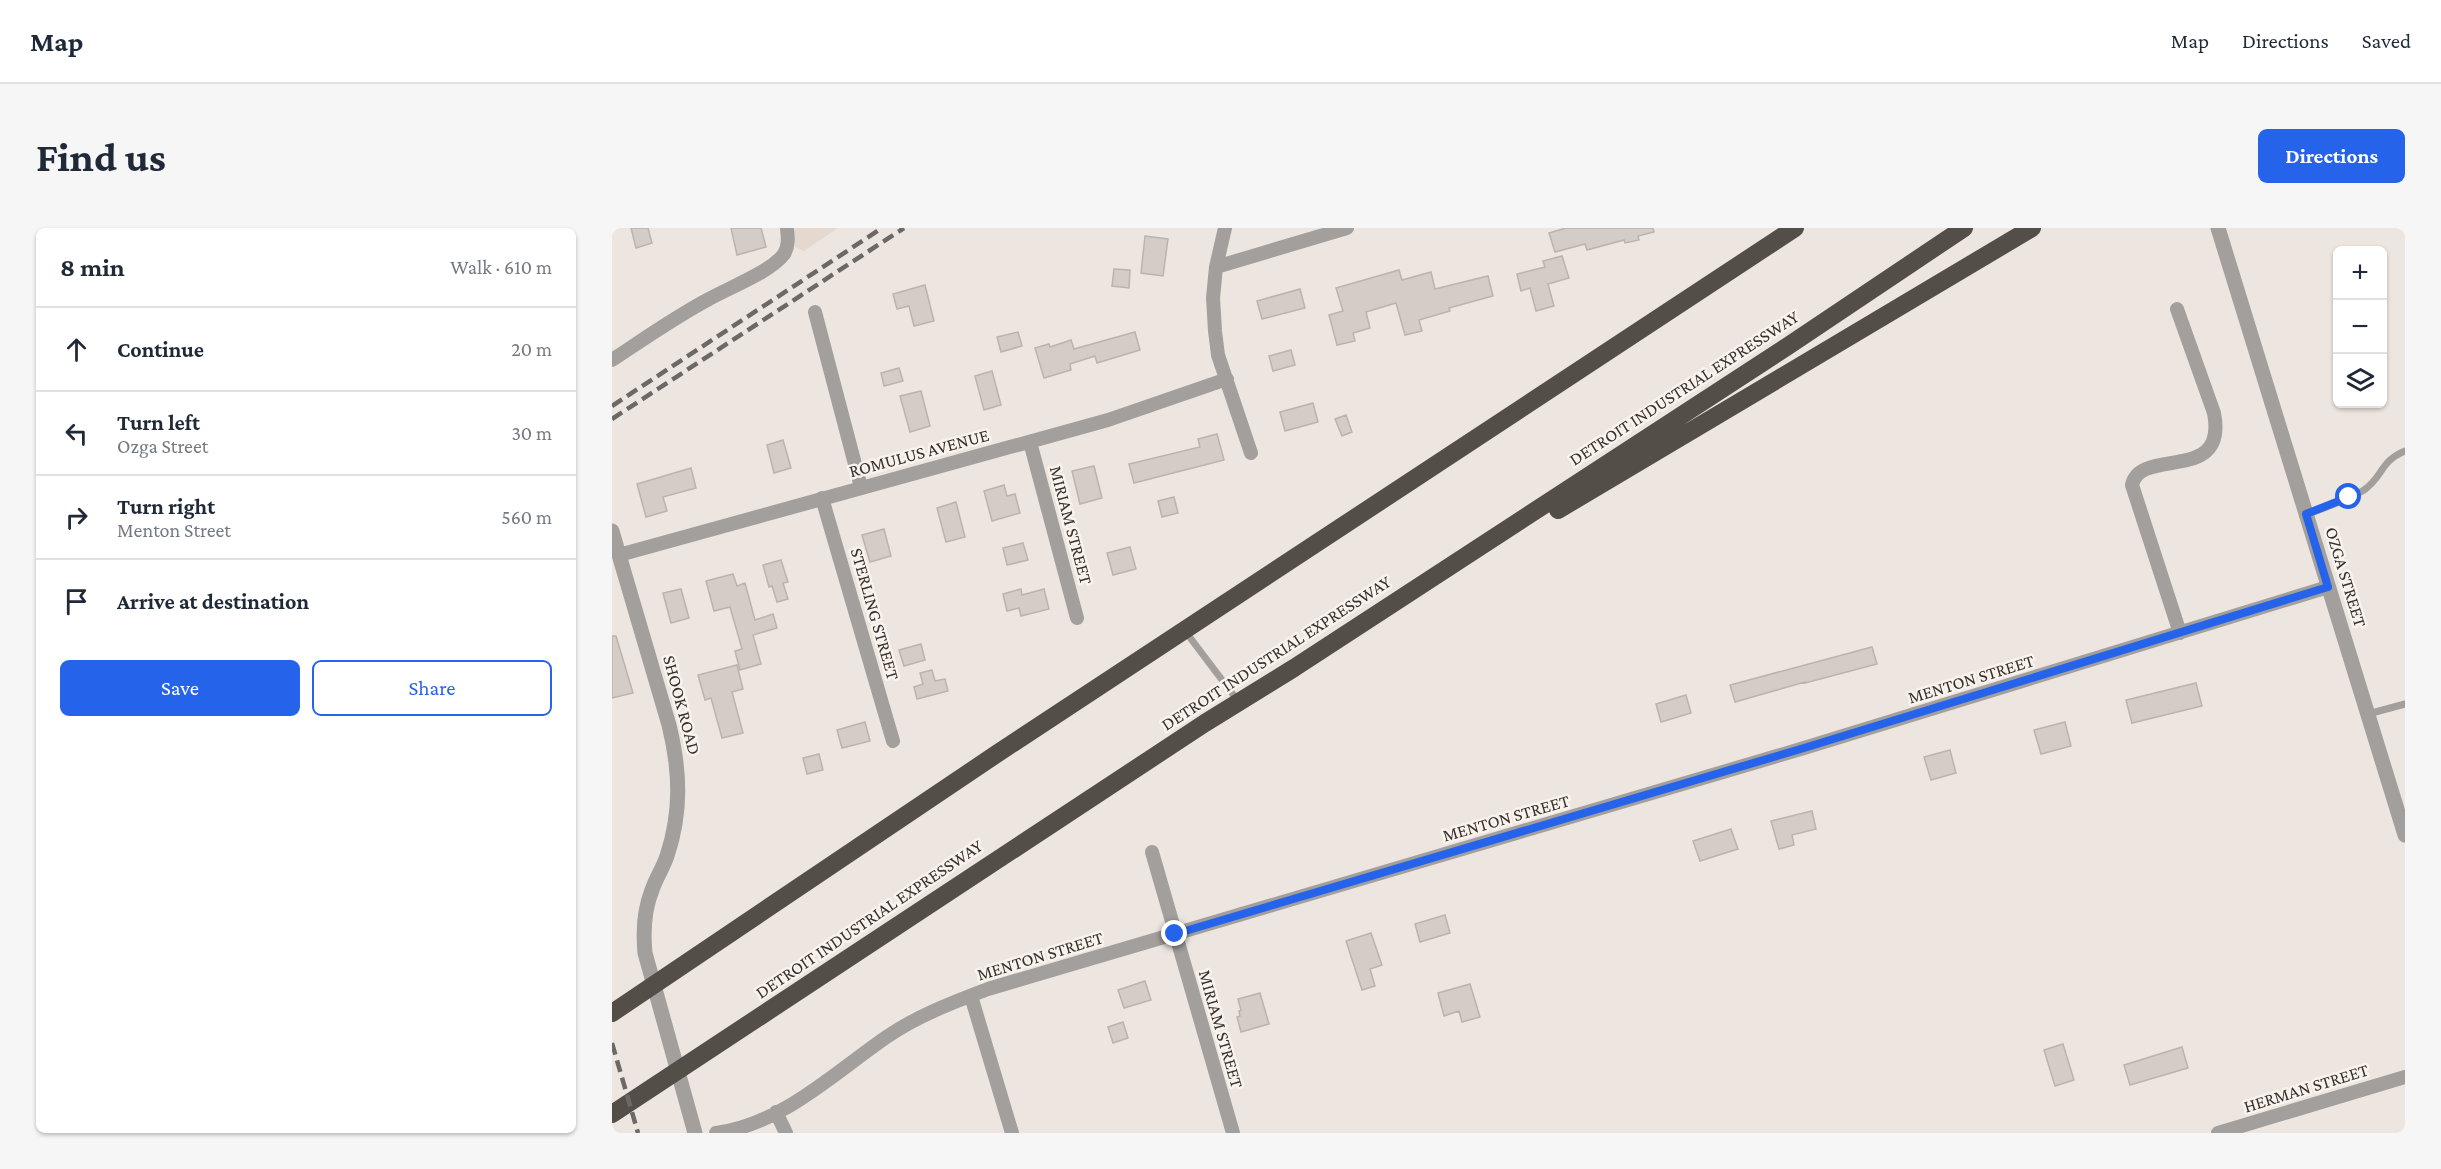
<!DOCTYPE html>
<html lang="en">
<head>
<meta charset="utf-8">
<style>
	body { margin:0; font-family:"Crimson Pro",serif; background:#f6f6f7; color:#1f2937 }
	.controls { position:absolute; right:18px; top:18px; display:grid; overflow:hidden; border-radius:9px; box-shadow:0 2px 4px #0004 }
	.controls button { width:54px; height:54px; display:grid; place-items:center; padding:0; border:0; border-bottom:2px solid #e0e1e3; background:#fff; color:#1f2937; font:30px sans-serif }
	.stop { position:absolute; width:18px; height:18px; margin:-14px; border:4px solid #2563eb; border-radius:50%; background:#fff }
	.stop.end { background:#2563eb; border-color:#fff; box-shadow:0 2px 6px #0008 }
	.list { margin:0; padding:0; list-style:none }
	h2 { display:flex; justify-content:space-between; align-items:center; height:78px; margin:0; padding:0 24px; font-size:26px }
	h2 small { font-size:20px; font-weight:400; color:#747a83 }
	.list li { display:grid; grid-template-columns:39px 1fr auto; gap:18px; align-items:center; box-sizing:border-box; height:84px; padding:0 24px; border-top:2px solid #e0e1e3 }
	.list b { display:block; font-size:22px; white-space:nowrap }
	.list p { margin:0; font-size:20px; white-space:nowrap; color:#747a83 }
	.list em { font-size:20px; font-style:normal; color:#747a83 }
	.actions { display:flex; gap:12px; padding:18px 24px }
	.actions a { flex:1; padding:14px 0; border:2px solid #2563eb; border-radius:9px; text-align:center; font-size:21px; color:#2563eb }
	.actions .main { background:#2563eb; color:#fff }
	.icon { flex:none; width:33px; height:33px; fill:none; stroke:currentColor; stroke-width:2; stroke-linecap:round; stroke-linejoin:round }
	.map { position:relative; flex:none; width:1793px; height:905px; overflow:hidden; border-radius:9px }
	header { display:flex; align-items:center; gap:36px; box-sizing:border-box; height:84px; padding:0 30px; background:#fff; border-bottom:2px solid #e0e1e3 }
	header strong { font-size:28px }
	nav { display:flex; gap:33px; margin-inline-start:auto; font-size:21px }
	.intro { display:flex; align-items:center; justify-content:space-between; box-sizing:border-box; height:144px; padding:0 36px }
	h1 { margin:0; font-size:42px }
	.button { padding:15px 27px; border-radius:9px; background:#2563eb; color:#fff; font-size:21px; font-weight:700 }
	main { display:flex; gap:36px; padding:0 36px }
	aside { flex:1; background:#fff; border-radius:9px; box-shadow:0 2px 4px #0004 }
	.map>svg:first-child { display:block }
	.built { fill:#e5d8ce }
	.building { fill:#d3ccc7; stroke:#bab3ae; stroke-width:1.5 }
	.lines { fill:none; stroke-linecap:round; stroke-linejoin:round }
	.service { stroke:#a29f9c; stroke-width:7 }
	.minor { stroke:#a29f9c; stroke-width:14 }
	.tertiary { stroke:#a29f9c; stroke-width:15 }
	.motorway { stroke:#544e49; stroke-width:18 }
	.rail { stroke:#6c6865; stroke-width:4.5; stroke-dasharray:12 6; stroke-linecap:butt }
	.route { stroke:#2563eb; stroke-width:8 }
	.labels { text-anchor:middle; stroke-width:5; stroke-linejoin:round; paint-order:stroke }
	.street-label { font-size:18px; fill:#34312f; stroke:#faf3ed }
</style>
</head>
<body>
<header>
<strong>Map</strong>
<nav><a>Map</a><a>Directions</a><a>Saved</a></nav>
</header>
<div class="intro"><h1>Find us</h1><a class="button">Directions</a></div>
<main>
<aside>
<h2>8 min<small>Walk · 610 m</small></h2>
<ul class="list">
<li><svg class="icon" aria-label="ahead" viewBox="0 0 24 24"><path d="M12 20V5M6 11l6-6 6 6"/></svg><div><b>Continue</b></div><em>20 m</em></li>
<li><svg class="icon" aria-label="left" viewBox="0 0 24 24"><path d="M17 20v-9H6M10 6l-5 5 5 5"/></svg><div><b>Turn left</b><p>Ozga Street</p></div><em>30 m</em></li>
<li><svg class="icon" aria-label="right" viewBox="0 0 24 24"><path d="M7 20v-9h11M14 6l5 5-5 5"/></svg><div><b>Turn right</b><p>Menton Street</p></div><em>560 m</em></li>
<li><svg class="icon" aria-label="arrive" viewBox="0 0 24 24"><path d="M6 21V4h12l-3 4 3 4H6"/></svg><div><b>Arrive at destination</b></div></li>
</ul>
<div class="actions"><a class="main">Save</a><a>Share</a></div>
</aside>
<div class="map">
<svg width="1793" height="905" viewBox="0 0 1793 905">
	<rect width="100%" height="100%" fill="#ede6e0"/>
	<path class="built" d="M183,0H226L192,23L183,19Z"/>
	<path class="building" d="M19,0H36L40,15L24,20Z
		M119,0H149L154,19L125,27Z
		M954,0H1041L1042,4L1026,8L1027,12L1013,15L1012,12L975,22L973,16L943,24L937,5Z
		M533,8L556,11L551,48L529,45Z
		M950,28L957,50L936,56L942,78L924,83L918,60L909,63L905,46L933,39L931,33Z
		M502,41L518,42L517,60L500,58Z
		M787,42L790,52L819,44L823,61L876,48L881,68L837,80L838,83L807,92L810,103L793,107L784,75L754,84L758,100L741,105L743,113L725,117L717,87L731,83L724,60Z
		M313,57L322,93L302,98L297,78L285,81L281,66Z
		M688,61L693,80L650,91L645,73Z
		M406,104L410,118L389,124L385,109Z
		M523,104L528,122L485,135L483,128L458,136L459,142L432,150L423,120L437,116L438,119L459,112L462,121Z
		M679,122L683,137L661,143L657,128Z
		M287,140L291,153L272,158L269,145Z
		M380,143L389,177L372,182L363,148Z
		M309,163L318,198L298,204L288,168Z
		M701,175L706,194L673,203L668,184Z
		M734,187L740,204L730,208L723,191Z
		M605,206L612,232L522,255L517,236L588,219L586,211Z
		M171,212L179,240L162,245L155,217Z
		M482,238L490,270L468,276L460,243Z
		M79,240L84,260L51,269L55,283L34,289L25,256Z
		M392,257L395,268L403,266L408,285L380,293L372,263Z
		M562,269L566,285L550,289L546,273Z
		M344,274L353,309L334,314L325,280Z
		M272,301L279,328L258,334L250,307Z
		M411,315L416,332L395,337L391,320Z
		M518,319L524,341L501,347L495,325Z
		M169,332L176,354L171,355L176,371L165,374L160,358L157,359L151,337Z
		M121,346L125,358L133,355L143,392L161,386L165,400L141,407L149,436L128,442L123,423L130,421L118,379L102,383L94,353Z
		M69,361L77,390L59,395L51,365Z
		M409,361L410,367L432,361L437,381L409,388L407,380L395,383L391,366Z
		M0,408H4L21,465L0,470Z
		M309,416L313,432L292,438L287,422Z
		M1260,419L1265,436L1193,455V454L1123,474L1118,457Z
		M125,437L131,461L120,464L131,505L110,510L99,470L93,472L86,447Z
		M320,442L323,453L333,451L336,463L305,471L302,459L311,456L308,445Z
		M1584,455L1590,478L1520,495L1514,472Z
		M1074,467L1079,485L1049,494L1044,476Z
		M253,494L258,513L230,520L225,502Z
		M1453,494L1459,518L1429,526L1422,502Z
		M1338,522L1344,545L1319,552L1312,529Z
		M207,526L211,542L195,546L191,530Z
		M1200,583L1204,601L1180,607L1182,617L1167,621L1159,593Z
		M1119,601L1126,621L1088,633L1081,613Z
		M833,687L838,705L808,714L803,696Z
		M759,705L770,737L758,741L763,758L750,762L734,713Z
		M533,753L539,772L512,780L506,762Z
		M858,756L868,789L850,794L847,783L832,788L826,765Z
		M648,765L657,796L629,804L625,789L628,788L627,783L629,782L626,771Z
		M511,794L516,810L501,815L496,799Z
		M1451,816L1462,852L1443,858L1432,822Z
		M1570,819L1576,840L1518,857L1512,837Z"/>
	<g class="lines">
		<path class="service" d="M1694,287C1713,279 1734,273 1752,262C1771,249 1768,233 1793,223
			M573,403L626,473
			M1756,486L1793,476"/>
		<path class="minor" d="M613,0L604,39L601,70L603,103L606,127L639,225
			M604,39L735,0
			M1565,81L1602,185C1616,257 1528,218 1520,257L1568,405
			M203,84L249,259
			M0,132C32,111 63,89 97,71C116,60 159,44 172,26C177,18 176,9 175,0
			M418,214L465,390
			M210,270L281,513
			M7,327L496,192L615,151
			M540,624L621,905
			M359,768L400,905
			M164,884L174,905
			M104,905C171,896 223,844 276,808C307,787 342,774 376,761L1192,520L1716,359
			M1606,905L1793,849"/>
		<path class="tertiary" d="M1606,0L1793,607
			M0,303L57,497C68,542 70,583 55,628C51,640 44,650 40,662C32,682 31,704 33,725L83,905"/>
		<path class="motorway" d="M946,282L1420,0
			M0,785L386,525L1183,0
			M0,886L593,495L682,440L1176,118L1352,0"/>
		<path class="rail" d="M0,178L270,0
			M0,191L292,0
			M0,815L26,905"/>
	</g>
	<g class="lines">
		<path class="route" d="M563,706L1192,520L1716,359L1694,286L1737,269"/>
	</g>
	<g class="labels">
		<g class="street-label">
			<text transform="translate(1072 160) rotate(-33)" y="6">DETROIT INDUSTRIAL EXPRESSWAY</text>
			<text transform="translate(307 225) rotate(-15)" y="6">ROMULUS AVENUE</text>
			<text transform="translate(459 297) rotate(75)" y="6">MIRIAM STREET</text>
			<text transform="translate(1734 349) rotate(73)" y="6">OZGA STREET</text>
			<text transform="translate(263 386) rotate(74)" y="6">STERLING STREET</text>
			<text transform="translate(664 425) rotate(-33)" y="6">DETROIT INDUSTRIAL EXPRESSWAY</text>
			<text transform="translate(1359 451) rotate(-17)" y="6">MENTON STREET</text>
			<text transform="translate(70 477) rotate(75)" y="6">SHOOK ROAD</text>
			<text transform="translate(894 590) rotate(-16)" y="6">MENTON STREET</text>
			<text transform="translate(257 691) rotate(-34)" y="6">DETROIT INDUSTRIAL EXPRESSWAY</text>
			<text transform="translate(428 728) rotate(-17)" y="6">MENTON STREET</text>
			<text transform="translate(609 801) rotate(74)" y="6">MIRIAM STREET</text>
			<text transform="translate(1694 860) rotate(-17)" y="6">HERMAN STREET</text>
		</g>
	</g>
</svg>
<div class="controls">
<button>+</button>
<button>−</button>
<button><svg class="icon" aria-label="layers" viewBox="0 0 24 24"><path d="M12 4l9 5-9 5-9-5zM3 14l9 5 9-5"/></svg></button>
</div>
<div class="stop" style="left:1737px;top:269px"></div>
<div class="stop end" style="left:563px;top:706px"></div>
</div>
</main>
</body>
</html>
